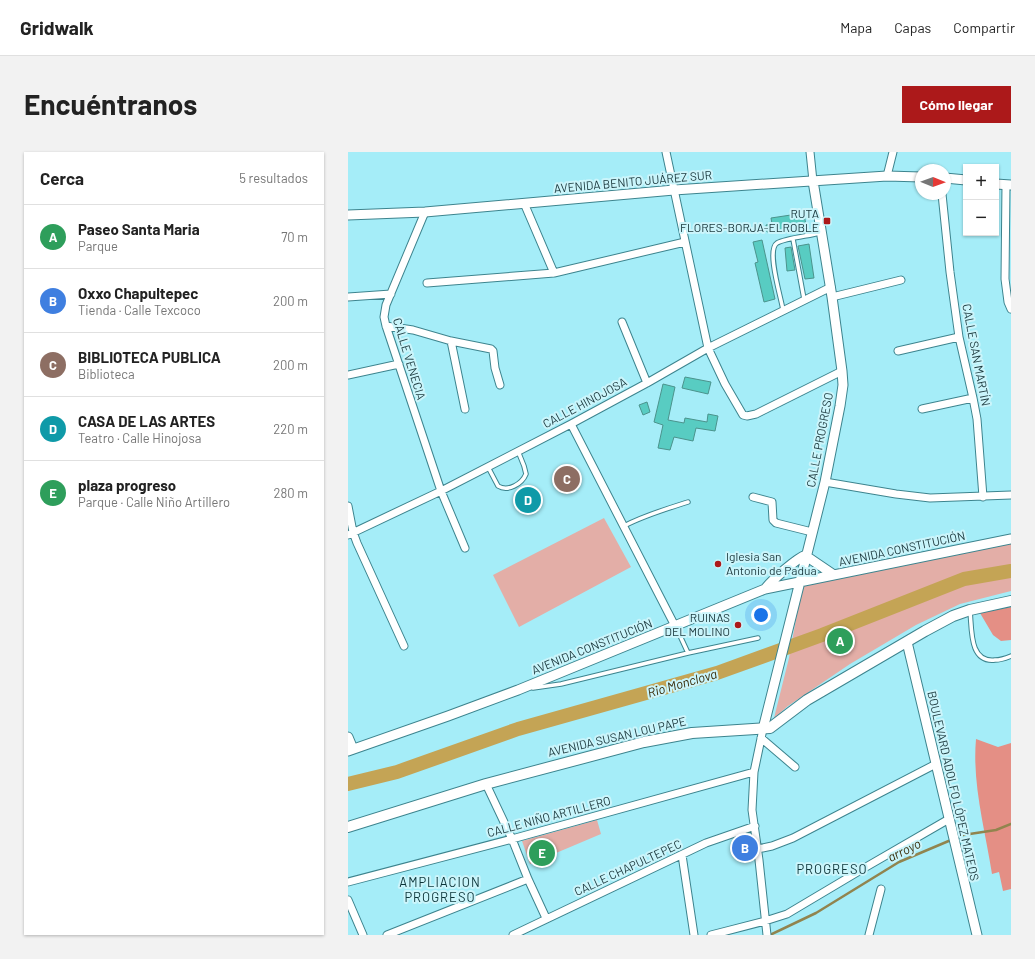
<!DOCTYPE html>
<html lang="es">
<head>
<meta charset="utf-8">
<style>
	body { margin:0; font-family:Barlow,sans-serif; background:#f2f2f2; color:#222 }
	.controls { position:absolute; right:12px; top:12px; display:grid; overflow:hidden; border-radius:0px; box-shadow:0 1px 3px #0004 }
	.controls button { width:36px; height:36px; display:grid; place-items:center; padding:0; border:0; border-bottom:1px solid #e0e0e0; background:#fff; color:#222; font:20px sans-serif }
	.compass { position:absolute; left:567px; top:12px; width:36px; height:36px; border-radius:50%; background:#fff; box-shadow:0 1px 3px #0004; rotate:91deg }
	.you { position:absolute; left:413px; top:463px; width:14px; height:14px; margin:-10px; border:3px solid #fff; border-radius:50%; background:#1a73e8; box-shadow:0 0 0 6px #1a73e833 }
	.badge { display:grid; place-items:center; width:26px; height:26px; border-radius:50%; background:#ac191a; color:#fff; font-size:13px; font-weight:700 }
	.pin { position:absolute; translate:-50% -50%; border:2px solid #fff; box-shadow:0 1px 4px #0006 }
	.list { margin:0; padding:0; list-style:none }
	h2 { display:flex; justify-content:space-between; align-items:center; height:52px; margin:0; padding:0 16px; font-size:17px }
	h2 small { font-size:13px; font-weight:400; color:#767676 }
	.list li { display:grid; grid-template-columns:26px 1fr auto; gap:12px; align-items:center; box-sizing:border-box; height:64px; padding:0 16px; border-top:1px solid #e0e0e0 }
	.list b { display:block; font-size:15px; white-space:nowrap }
	.list p { margin:0; font-size:13px; white-space:nowrap; color:#767676 }
	.list em { font-size:13px; font-style:normal; color:#767676 }
	.map { position:relative; flex:none; width:663px; height:783px; overflow:hidden; border-radius:0px }
	header { display:flex; align-items:center; gap:24px; box-sizing:border-box; height:56px; padding:0 20px; background:#fff; border-bottom:1px solid #e0e0e0 }
	header strong { font-size:19px }
	nav { display:flex; gap:22px; margin-inline-start:auto; font-size:14px }
	.intro { display:flex; align-items:center; justify-content:space-between; box-sizing:border-box; height:96px; padding:0 24px }
	h1 { margin:0; font-size:28px }
	.button { padding:10px 18px; border-radius:0px; background:#ac191a; color:#fff; font-size:14px; font-weight:700 }
	main { display:flex; gap:24px; padding:0 24px }
	aside { flex:1; background:#fff; border-radius:0px; box-shadow:0 1px 3px #0004 }
	.map>svg:first-child { display:block }
	.green { fill:#e3aea7 }
	.forest { fill:#e48f85 }
	.lines { fill:none; stroke-linecap:round; stroke-linejoin:round }
	.stream { stroke:#91844e; stroke-width:2.5 }
	.river { stroke:#c4a455; stroke-width:14 }
	.building { fill:#58ccc2; stroke:#4b938c }
	.service-casing { stroke:#3d848e; stroke-width:5.5 }
	.minor-casing { stroke:#3d848e; stroke-width:9 }
	.tertiary-casing { stroke:#3d848e; stroke-width:11 }
	.secondary-casing { stroke:#3d848e; stroke-width:12 }
	.service { stroke:#fff; stroke-width:3.5 }
	.minor { stroke:#fff; stroke-width:7 }
	.tertiary { stroke:#fff; stroke-width:9 }
	.secondary { stroke:#fff; stroke-width:10 }
	.poi-dot { fill:#ac191a; stroke:#cbf5fb; stroke-width:1.5 }
	.labels { text-anchor:middle; stroke-width:4; stroke-linejoin:round; paint-order:stroke }
	.street-label { font-size:12px; fill:#1b383d; stroke:#cbf5fb }
	.poi-label { font-size:12px; fill:#1b383d; stroke:#cbf5fb; text-anchor:end }
	.water-label { font-size:13px; font-style:italic; fill:#372905; stroke:#cbf5fb }
	.neighbourhood-label { font-size:13px; letter-spacing:1px; fill:#0c3439; stroke:#cbf5fb }
</style>
</head>
<body>
<header>
<strong>Gridwalk</strong>
<nav><a>Mapa</a><a>Capas</a><a>Compartir</a></nav>
</header>
<div class="intro"><h1>Encuéntranos</h1><a class="button">Cómo llegar</a></div>
<main>
<aside>
<h2>Cerca<small>5 resultados</small></h2>
<ul class="list">
<li><span class="badge" style="background:#2e9e5b">A</span><div><b>Paseo Santa Maria</b><p>Parque</p></div><em>70 m</em></li>
<li><span class="badge" style="background:#3f7fe0">B</span><div><b>Oxxo Chapultepec</b><p>Tienda · Calle Texcoco</p></div><em>200 m</em></li>
<li><span class="badge" style="background:#8d6e63">C</span><div><b>BIBLIOTECA PUBLICA</b><p>Biblioteca</p></div><em>200 m</em></li>
<li><span class="badge" style="background:#0f9aa8">D</span><div><b>CASA DE LAS ARTES</b><p>Teatro · Calle Hinojosa</p></div><em>220 m</em></li>
<li><span class="badge" style="background:#2e9e5b">E</span><div><b>plaza progreso</b><p>Parque · Calle Niño Artillero</p></div><em>280 m</em></li>
</ul>
</aside>
<div class="map">
<svg width="663" height="783" viewBox="0 0 663 783">
	<rect width="100%" height="100%" fill="#a5edf8"/>
	<path class="green" d="M256,366L283,415L171,475L145,423Z
		M663,390V439L612,452L568,473L502,512L440,554L426,566L441,506L454,434L509,421Z
		M249,668L253,682L182,712L174,689Z"/>
	<path class="forest" d="M663,455V488L653,489L645,483L632,461Z
		M628,587L650,595L663,591V737L655,739L651,720L644,722C637,677 624,632 628,587Z"/>
	<g class="lines">
		<path class="stream" d="M608,686L615,683L648,678L663,672
			M422,783L468,761L551,710L603,688"/>
		<path class="river" d="M0,632L49,620L170,577L369,521L474,483L616,427L663,419"/>
	</g>
	<path class="building" d="M456,61L458,74L419,80L418,73L424,72L423,66Z
		M414,88L427,147L416,150L407,111L410,110L405,90Z
		M461,92L466,126L457,127L450,94Z
		M443,95L447,118L439,119L437,96Z
		M337,225L363,230L360,242L334,236Z
		M315,232L327,235L320,268L336,271L337,266L359,270L360,262L370,264L367,279L348,276L345,289L326,285L322,298L310,296L315,273L306,270Z
		M299,250L302,260L295,263L291,253Z"/>
	<g class="lines">
		<g class="service-casing">
			<path id="service" d="M445,87L456,147
				M435,158C433,145 418,98 429,91C438,86 461,84 472,81
				M140,315L150,334C160,340 174,332 178,322L176,314L170,299
				M276,374C297,363 318,357 340,350
				M622,459C624,477 621,511 647,508C653,508 658,506 663,504
				M328,475L340,501L410,486
				M185,536L213,532L340,501"/>
		</g>
		<g class="minor-casing">
			<path id="minor" d="M318,0L360,196L377,232L395,263L399,264L408,262L494,219
				M462,0L465,29
				M539,24L545,0
				M658,33L657,127L660,150L663,157
				M594,42L602,120L611,185L625,246L629,267L635,345
				M176,51L206,121
				M77,60L38,153L36,165L38,174L93,339L117,396
				M79,131L206,121L337,90
				M0,145L43,142
				M484,145L553,128
				M274,170L299,231
				M38,174L65,178L103,189L143,197L145,199L147,216L152,233
				M103,189L117,257
				M550,199L611,185
				M0,223L51,212
				M574,257L625,246
				M223,272L327,474
				M477,330L548,342L582,346L663,343
				M405,345L424,350L425,368L428,371L464,380
				M0,354L5,380L9,391L56,494
				M0,383L93,339L223,272L299,231L360,196L483,135
				M415,577L406,620L404,658L411,708L419,783
				M413,586L447,615
				M138,632L164,687L180,727L198,766
				M410,697L424,694L445,686L588,612
				M334,703L346,783
				M0,730L164,687L406,620
				M0,748L15,783
				M39,783L180,727
				M165,783L358,691L407,674
				M363,783L417,769L439,762L518,715L601,667
				M521,783L533,737"/>
		</g>
		<g class="tertiary-casing">
			<path id="tertiary" d="M597,26L618,28
				M648,32L663,33
				M0,63L77,60L326,38L539,24L573,25
				M458,404L486,423
				M417,437C424,428 449,406 458,403
				M559,490L629,783
				M415,577L477,330L492,254L495,233L494,219L484,145L465,29
				M0,585L5,597
				M0,599L100,564L170,538L417,437L663,387"/>
		</g>
		<g class="secondary-casing">
			<path id="secondary" d="M0,675L138,632L296,590L344,581L422,576L459,548L577,479L605,464L622,458L663,449"/>
		</g>
		<use href="#service" class="service"/>
		<use href="#minor" class="minor"/>
		<use href="#tertiary" class="tertiary"/>
		<use href="#secondary" class="secondary"/>
	</g>
	<g class="poi-dot">
		<rect x="475" y="65" width="8" height="8" rx="2"/>
		<circle cx="370" cy="412" r="4"/>
		<circle cx="390" cy="473" r="4"/>
	</g>
	<g class="labels">
		<g class="street-label">
			<text transform="translate(285 30) rotate(-5)" y="4">AVENIDA BENITO JUÁREZ SUR</text>
			<text transform="translate(628 203) rotate(79)" y="4">CALLE SAN MARTÍN</text>
			<text transform="translate(61 207) rotate(73)" y="4">CALLE VENECIA</text>
			<text transform="translate(237 251) rotate(-28)" y="4">CALLE HINOJOSA</text>
			<text transform="translate(472 288) rotate(-79)" y="4">CALLE PROGRESO</text>
			<text transform="translate(554 397) rotate(-12)" y="4">AVENIDA CONSTITUCIÓN</text>
			<text transform="translate(244 495) rotate(-22)" y="4">AVENIDA CONSTITUCIÓN</text>
			<text transform="translate(269 585) rotate(-13)" y="4">AVENIDA SUSAN LOU PAPE</text>
			<text transform="translate(605 634) rotate(77)" y="4">BOULEVARD ADOLFO LÓPEZ MATEOS</text>
			<text transform="translate(201 665) rotate(-15)" y="4">CALLE NIÑO ARTILLERO</text>
			<text transform="translate(280 716) rotate(-25)" y="4">CALLE CHAPULTEPEC</text>
		</g>
		<g class="poi-label">
			<text x="471" y="66">RUTA<tspan x="471" dy="14">FLORES-BORJA-ELROBLE</tspan></text>
			<text x="378" y="409" text-anchor="start">Iglesia San<tspan x="378" dy="14">Antonio de Padua</tspan></text>
			<text x="382" y="470">RUINAS<tspan x="382" dy="14">DEL MOLINO</tspan></text>
		</g>
		<g class="water-label">
			<text transform="translate(334 531) rotate(-16)" y="5">Rio Monclova</text>
			<text transform="translate(556 698) rotate(-26)" y="5">arroyo</text>
		</g>
		<g class="neighbourhood-label">
			<text x="484" y="722">PROGRESO</text>
			<text x="92" y="735">AMPLIACION<tspan x="92" dy="15">PROGRESO</tspan></text>
		</g>
	</g>
</svg>
<div class="controls">
<button>+</button>
<button>−</button>
</div>
<svg class="compass" viewBox="-18 -18 36 36"><path d="M0-13l5 13h-10z" fill="#e53935"/><path d="M0 13l5-13h-10z" fill="#767676"/></svg>
<div class="you"></div>
<div class="pin badge" style="left:492px;top:489px;background:#2e9e5b">A</div>
<div class="pin badge" style="left:397px;top:696px;background:#3f7fe0">B</div>
<div class="pin badge" style="left:219px;top:327px;background:#8d6e63">C</div>
<div class="pin badge" style="left:180px;top:348px;background:#0f9aa8">D</div>
<div class="pin badge" style="left:194px;top:701px;background:#2e9e5b">E</div>
</div>
</main>
</body>
</html>
